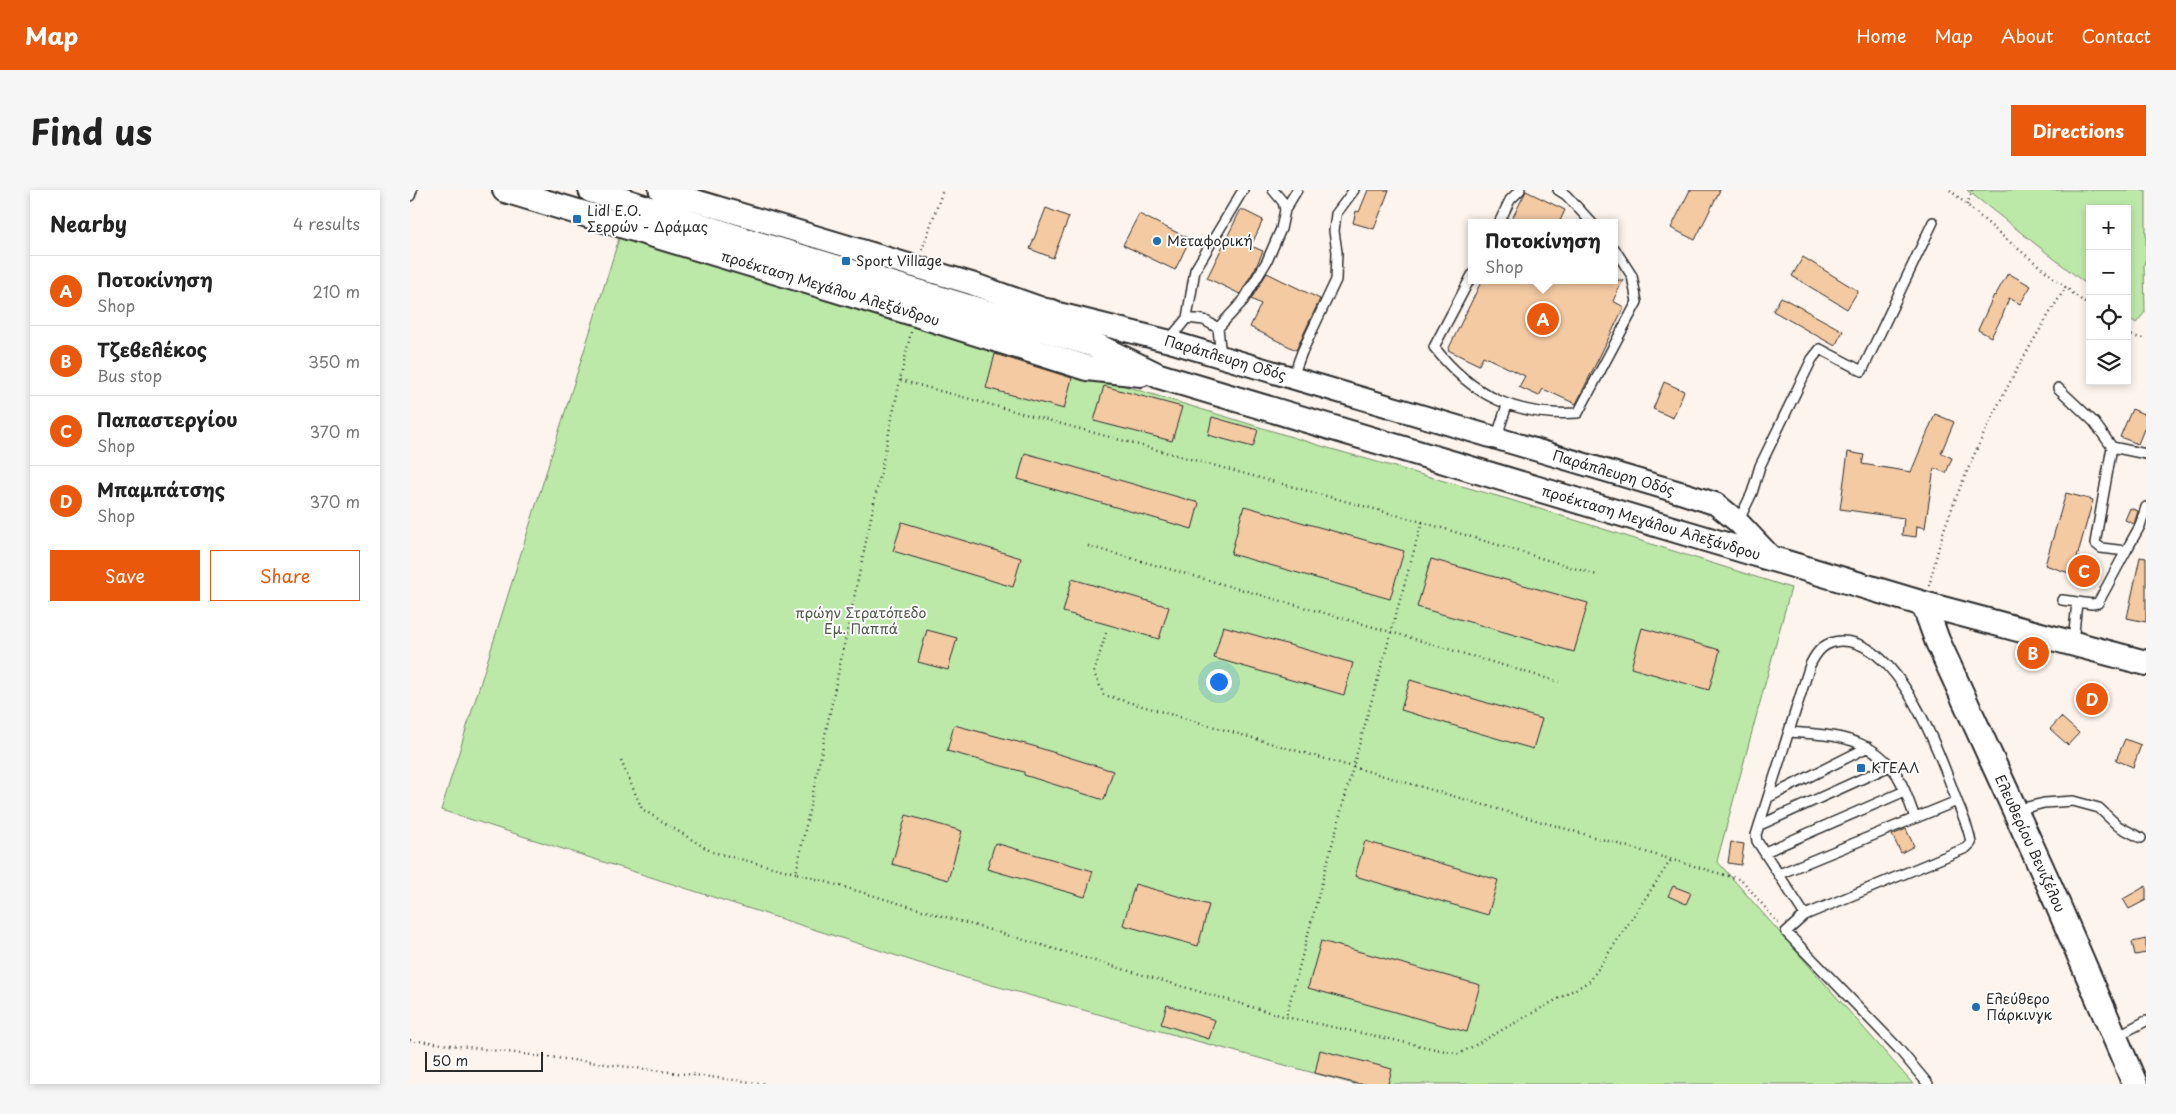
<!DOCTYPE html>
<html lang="en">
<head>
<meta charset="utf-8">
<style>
	body { margin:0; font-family:"Playpen Sans",sans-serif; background:#f6f6f6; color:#222 }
	.controls { position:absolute; right:15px; top:15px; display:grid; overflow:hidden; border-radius:0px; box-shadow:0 2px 8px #0003 }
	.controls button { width:45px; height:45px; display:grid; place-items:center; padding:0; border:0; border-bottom:1px solid #e0e0e0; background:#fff; color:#222; font:25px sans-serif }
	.scale { position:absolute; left:15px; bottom:12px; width:118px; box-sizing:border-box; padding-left:5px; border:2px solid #2b2b2b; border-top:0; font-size:14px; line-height:18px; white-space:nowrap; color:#2b2b2b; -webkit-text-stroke:4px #fff; paint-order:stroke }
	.you { position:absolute; left:808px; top:491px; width:18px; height:18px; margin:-12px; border:4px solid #fff; border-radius:50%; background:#1a73e8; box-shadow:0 0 0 8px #1a73e833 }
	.badge { display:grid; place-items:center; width:32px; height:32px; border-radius:50%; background:#ea580c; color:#fff; font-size:16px; font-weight:700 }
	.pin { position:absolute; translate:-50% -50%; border:2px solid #fff; box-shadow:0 1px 5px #0006 }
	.popup { position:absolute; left:1058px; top:29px; width:150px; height:65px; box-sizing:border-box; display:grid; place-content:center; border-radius:0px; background:#fff; filter:drop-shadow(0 1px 4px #0005); font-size:16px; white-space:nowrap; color:#767676 }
	.popup b { font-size:19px; color:#222 }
	.popup::after { content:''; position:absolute; left:50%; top:100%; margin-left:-10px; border:10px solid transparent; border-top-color:#fff }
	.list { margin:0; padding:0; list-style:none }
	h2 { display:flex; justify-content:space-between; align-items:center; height:65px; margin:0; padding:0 20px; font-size:21px }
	h2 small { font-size:16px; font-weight:400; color:#767676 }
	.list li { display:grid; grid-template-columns:32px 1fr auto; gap:15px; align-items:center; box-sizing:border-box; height:70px; padding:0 20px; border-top:1px solid #e0e0e0 }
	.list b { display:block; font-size:19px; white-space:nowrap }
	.list p { margin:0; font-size:16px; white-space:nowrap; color:#767676 }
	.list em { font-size:16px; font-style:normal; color:#767676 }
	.actions { display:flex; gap:10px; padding:15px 20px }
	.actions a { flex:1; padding:11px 0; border:1px solid #ea580c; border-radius:0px; text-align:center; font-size:18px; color:#ea580c }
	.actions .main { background:#ea580c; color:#fff }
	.icon { flex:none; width:28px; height:28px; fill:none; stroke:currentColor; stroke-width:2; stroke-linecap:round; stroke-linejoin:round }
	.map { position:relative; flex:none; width:1736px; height:894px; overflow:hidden; border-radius:0px }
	header { display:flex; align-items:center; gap:30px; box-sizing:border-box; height:70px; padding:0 25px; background:#ea580c; color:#fff }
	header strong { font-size:24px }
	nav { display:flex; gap:28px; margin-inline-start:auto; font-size:18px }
	.intro { display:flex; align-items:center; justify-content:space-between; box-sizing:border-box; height:120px; padding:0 30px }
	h1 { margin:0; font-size:35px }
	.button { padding:12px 22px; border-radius:0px; background:#ea580c; color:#fff; font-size:18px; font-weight:700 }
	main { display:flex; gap:30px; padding:0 30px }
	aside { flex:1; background:#fff; border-radius:0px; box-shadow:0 2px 8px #0003 }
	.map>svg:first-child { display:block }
	.green { fill:#bce9a8; stroke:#748a6a }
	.building { fill:#f4caa3; stroke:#2b2b2b }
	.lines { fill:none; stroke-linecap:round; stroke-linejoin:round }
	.service-casing { stroke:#2b2b2b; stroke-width:12 }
	.tertiary-casing { stroke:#2b2b2b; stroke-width:25 }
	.secondary-casing { stroke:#2b2b2b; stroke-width:28 }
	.path { stroke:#2b2b2b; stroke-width:2.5; stroke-dasharray:1 4; stroke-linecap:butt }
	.service { stroke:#fff; stroke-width:9 }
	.tertiary { stroke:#fff; stroke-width:21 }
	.secondary { stroke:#fff; stroke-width:24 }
	.poi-dot { fill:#1f6fb2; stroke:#fff; stroke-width:2 }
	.labels { text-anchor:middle; stroke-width:4; stroke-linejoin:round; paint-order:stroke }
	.poi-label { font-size:14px; fill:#2b2b2b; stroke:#fff; text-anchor:start }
	.street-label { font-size:14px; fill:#2b2b2b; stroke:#fff }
	.park-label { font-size:14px; fill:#4f5a4a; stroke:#fff }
</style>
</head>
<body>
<header>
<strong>Map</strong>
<nav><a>Home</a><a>Map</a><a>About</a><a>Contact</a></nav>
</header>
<div class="intro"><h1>Find us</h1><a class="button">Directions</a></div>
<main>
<aside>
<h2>Nearby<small>4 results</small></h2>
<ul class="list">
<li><span class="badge">A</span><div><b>Ποτοκίνηση</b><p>Shop</p></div><em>210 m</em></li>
<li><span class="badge">B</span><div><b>Τζεβελέκος</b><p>Bus stop</p></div><em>350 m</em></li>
<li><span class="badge">C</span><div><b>Παπαστεργίου</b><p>Shop</p></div><em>370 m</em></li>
<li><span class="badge">D</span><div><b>Μπαμπάτσης</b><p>Shop</p></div><em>370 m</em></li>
</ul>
<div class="actions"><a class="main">Save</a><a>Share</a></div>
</aside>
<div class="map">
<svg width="1736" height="894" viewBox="0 0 1736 894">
	<rect width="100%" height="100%" fill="#fdf4ed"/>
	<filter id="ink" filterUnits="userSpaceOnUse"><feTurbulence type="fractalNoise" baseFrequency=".02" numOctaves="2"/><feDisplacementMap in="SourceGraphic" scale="10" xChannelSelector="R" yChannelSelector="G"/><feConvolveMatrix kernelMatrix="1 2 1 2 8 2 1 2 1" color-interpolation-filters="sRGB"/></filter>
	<g filter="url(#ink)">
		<path class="green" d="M1557,0H1736V67L1734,75L1735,122L1726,133L1717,126V19H1680V97Z
			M211,42L918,258L1101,310L1381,398L1307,671L1503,894H944L556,788L31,620Z"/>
		<path class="building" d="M958,0H979L964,39L943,33L946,21L949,22Z
			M1280,0H1310L1285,50L1261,38Z
			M1116,1L1155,20L1149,33H1100Z
			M636,18L659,27L643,68L620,59Z
			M831,19L853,30L841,56L853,61L846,77L830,104L797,88Z
			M729,24L780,49L765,80L713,55Z
			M1393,67L1448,101L1437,119L1382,86Z
			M857,83L910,109L886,160L840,137L851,114L841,109Z
			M1598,83L1621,96L1610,114L1599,108L1592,127L1581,147L1568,140L1584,105L1585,106Z
			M1072,90H1213L1203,111L1214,117L1166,214L1133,199L1129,206L1109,197L1115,186L1073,166L1069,175L1038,160Z
			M1371,107L1433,141L1425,156L1363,121Z
			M585,164L662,188L654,219L576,198Z
			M1254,192L1274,201L1263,228L1243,219Z
			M694,196L772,217L762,251L684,231Z
			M1722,219L1736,225V234L1728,254L1710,247Z
			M1525,224L1544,232L1531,263L1542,268L1536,283L1524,278L1515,338L1507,336L1506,347L1492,345L1494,328L1430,319L1438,262L1454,265L1452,274L1501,282Z
			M802,227L848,240L843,257L798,245Z
			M615,263L789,313L782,339L608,289Z
			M1656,303L1683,310L1667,367L1682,372L1677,389L1635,375Z
			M834,316L994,361L980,409L821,364Z
			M1720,318L1728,321L1724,334L1715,330Z
			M492,332L611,368L603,397L483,361Z
			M1730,367L1736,368V432L1717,428Z
			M1021,369L1178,413L1164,462L1007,417Z
			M662,389L759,417L749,449L653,422Z
			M813,436L943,473L934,505L804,468Z
			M1232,438L1310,460L1299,500L1221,478Z
			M517,440L547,448L538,480L508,472Z
			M1000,490L1132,529L1123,559L991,520Z
			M1651,527L1669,543L1658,555L1640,539Z
			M544,535L623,556L703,581L694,610L614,585V582L537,561Z
			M1715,549L1731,555L1723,577L1706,570Z
			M496,625L552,641L538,690L482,674Z
			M1496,639L1504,656L1491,663L1482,645Z
			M955,651L1088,690L1078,725L945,686Z
			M1321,652L1334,654L1331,675L1318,673Z
			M585,653L683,681L675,707L577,679Z
			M725,694L799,715L788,756L713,735Z
			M1263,696L1281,703L1276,714L1258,706Z
			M1736,696V710L1719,719L1713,709Z
			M1736,749V763L1725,765L1722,752Z
			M911,751L1070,795L1057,842L898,798Z
			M757,815L805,830L799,849L751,834Z
			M910,860L982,879L978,894H948L905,883Z"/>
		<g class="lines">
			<g class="service-casing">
				<path id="service" d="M863,0L873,12L875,20
					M1148,0L1156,5L1182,33
					M0,6L2,0
					M1089,33L1100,10L1110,0
					M1062,85L1024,157C1062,206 1107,227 1168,223L1227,112L1222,86L1204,58
					M777,128L794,130L808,138
					M758,151L777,128L785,80L833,0
					M811,167L808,138L833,111L857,71L871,39L875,20L887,0
					M882,189L892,162L926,90L927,62L924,41L926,24L944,0
					M1648,198L1684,232L1702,257L1736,264
					M1086,249L1097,215
					M1328,332L1342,303L1350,276L1402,169L1410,159L1452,181L1523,32
					M1716,361L1730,336L1736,317
					M1652,410L1682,414L1688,413L1716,361L1691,358L1685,353L1702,257
					M1663,452L1667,412
					M1380,542C1421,545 1462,546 1487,585C1495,598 1500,614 1505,628
					M1359,607L1458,557
					M1606,620L1634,613L1663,611L1689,618L1708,636L1731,648
					M1350,635L1480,576
					M1355,662L1495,601
					M1369,684L1547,611
					M1395,725L1347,651L1346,645L1400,475C1407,461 1414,452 1431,451C1488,450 1529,561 1545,606C1550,620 1559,637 1561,653L1556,658L1395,725L1376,742L1488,858L1518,894
					M1705,847L1736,831"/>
			</g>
			<g class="tertiary-casing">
				<g id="tertiary">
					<path id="s1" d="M250,0L563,94L642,122L758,151L1275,304L1306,314L1328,332L1363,369"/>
				</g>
			</g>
			<g class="secondary-casing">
				<g id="secondary">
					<path id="s2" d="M95,0L506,124L677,178L731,184"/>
					<path id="s3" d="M181,0L335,50L685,155L749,186L1514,414L1736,473"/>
					<path d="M597,117L642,122"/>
					<path id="s4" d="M1514,414L1527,450L1641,699L1725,894"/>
				</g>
			</g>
			<path class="path" d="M1540,0L1596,49L1680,117
				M1557,15L1562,0
				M512,60L533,0
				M501,142L490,190L1012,332L943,577L1332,690L1368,733
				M1717,144L1736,150
				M490,190L386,683L876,827L1049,864L1180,791L1261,670
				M1012,332L1187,385
				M678,356L981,442L1149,492
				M1519,396C1524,377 1528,358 1534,340C1564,255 1607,174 1656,97
				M696,443L684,483L694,505L943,577L876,826
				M211,571L232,619L302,662L386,683
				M0,850L357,894"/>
			<use href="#service" class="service"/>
			<use href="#tertiary" class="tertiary"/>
			<use href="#secondary" class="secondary"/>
		</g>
	</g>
	<g class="poi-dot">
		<rect x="162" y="24" width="10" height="10" rx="2.5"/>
		<circle cx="747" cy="51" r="5"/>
		<rect x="431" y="66" width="10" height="10" rx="2.5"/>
		<rect x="1446" y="573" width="10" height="10" rx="2.5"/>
		<circle cx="1566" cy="817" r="5"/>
	</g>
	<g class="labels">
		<g class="poi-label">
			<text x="177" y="26">Lidl Ε.Ο.<tspan x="177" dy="16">Σερρών - Δράμας</tspan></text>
			<text x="757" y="56">Μεταφορική</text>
			<text x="446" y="76">Sport Village</text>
			<text x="1461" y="583">ΚΤΕΑΛ</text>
			<text x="1576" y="814">Ελεύθερο<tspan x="1576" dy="16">Πάρκινγκ</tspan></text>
		</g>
		<g class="street-label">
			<text dy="5" stroke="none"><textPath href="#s2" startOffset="340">προέκταση Μεγάλου Αλεξάνδρου</textPath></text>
			<text dy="5" stroke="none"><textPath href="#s1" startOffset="590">Παράπλευρη Οδός</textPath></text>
			<text dy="5" stroke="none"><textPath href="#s1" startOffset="995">Παράπλευρη Οδός</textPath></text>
			<text dy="5" stroke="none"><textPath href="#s3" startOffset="1112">προέκταση Μεγάλου Αλεξάνδρου</textPath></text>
			<text dy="5" stroke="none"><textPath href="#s4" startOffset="262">Ελευθερίου Βενιζέλου</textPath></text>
		</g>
		<g class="park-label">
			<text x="451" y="428">πρώην Στρατόπεδο<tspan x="451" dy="16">Εμ. Παππά</tspan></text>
		</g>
	</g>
</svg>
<div class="controls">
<button>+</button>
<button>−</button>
<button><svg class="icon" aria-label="locate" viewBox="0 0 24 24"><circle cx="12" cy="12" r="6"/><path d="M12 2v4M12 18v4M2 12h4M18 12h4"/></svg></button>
<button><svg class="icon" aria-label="layers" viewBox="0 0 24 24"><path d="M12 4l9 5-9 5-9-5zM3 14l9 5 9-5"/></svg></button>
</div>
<div class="scale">50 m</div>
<div class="you"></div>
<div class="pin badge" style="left:1133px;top:129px">A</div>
<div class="popup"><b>Ποτοκίνηση</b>Shop</div>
<div class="pin badge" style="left:1623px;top:463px">B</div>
<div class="pin badge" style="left:1674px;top:381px">C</div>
<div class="pin badge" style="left:1682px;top:509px">D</div>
</div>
</main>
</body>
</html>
